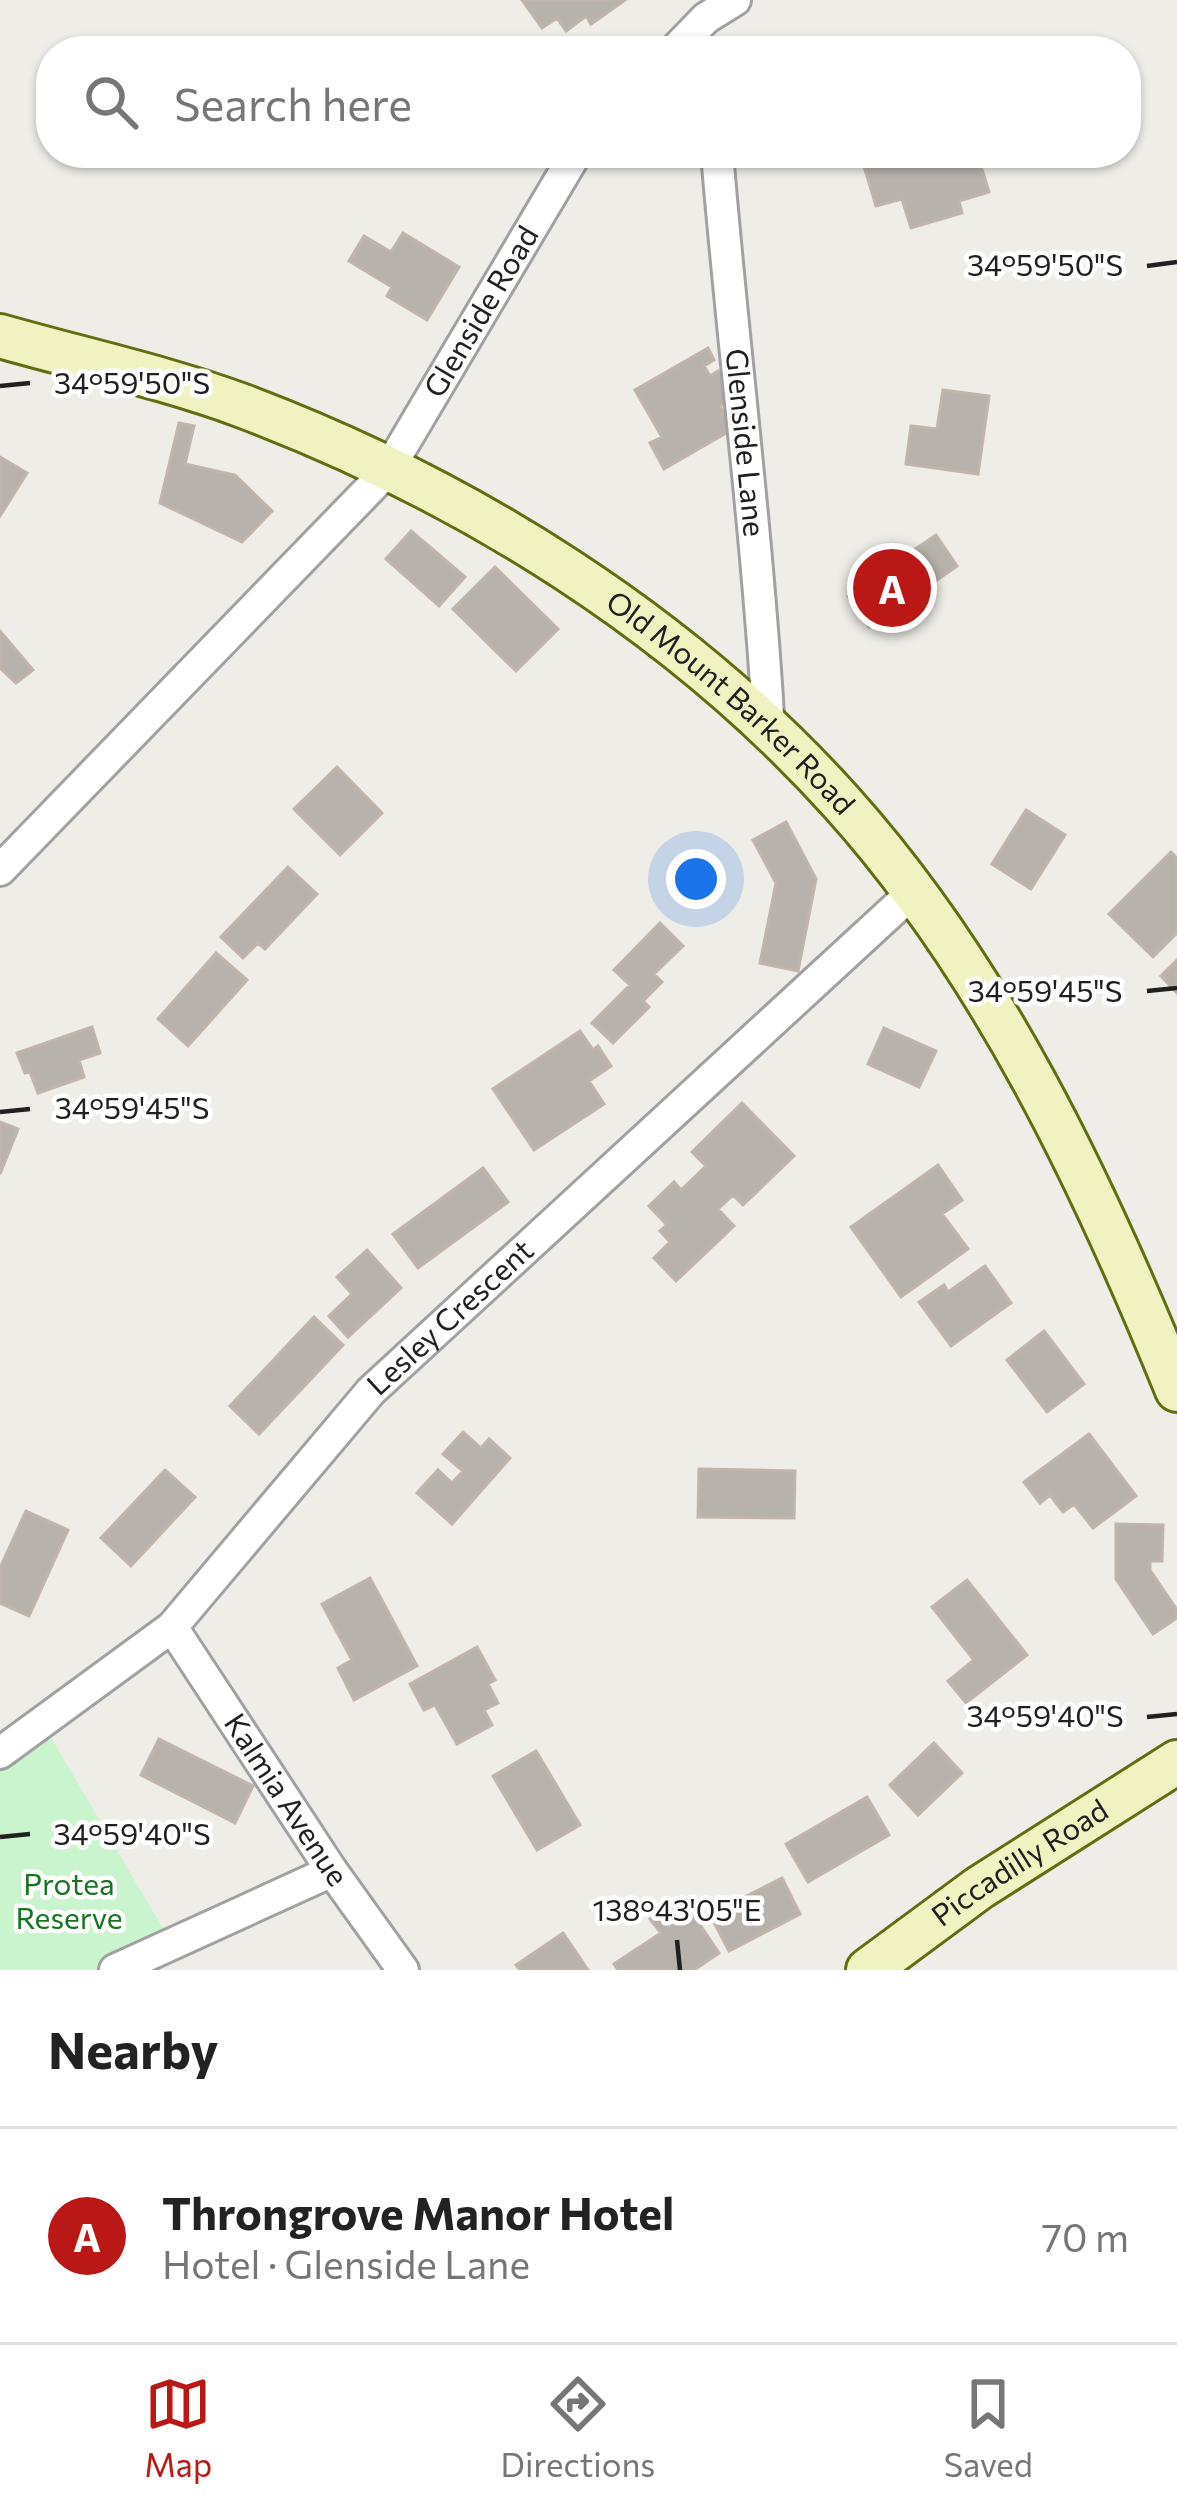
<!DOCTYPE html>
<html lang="en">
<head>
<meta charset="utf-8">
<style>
	body { margin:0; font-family:Commissioner,sans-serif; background:#f2f2f2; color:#222 }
	.you { position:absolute; left:696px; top:879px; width:42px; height:42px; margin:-30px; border:9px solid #fff; border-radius:50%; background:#1a73e8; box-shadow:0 0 0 18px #1a73e833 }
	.badge { display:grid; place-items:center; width:78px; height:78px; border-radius:50%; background:#ba1816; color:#fff; font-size:39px; font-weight:700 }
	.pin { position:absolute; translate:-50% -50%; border:6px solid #fff; box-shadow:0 3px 12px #0006 }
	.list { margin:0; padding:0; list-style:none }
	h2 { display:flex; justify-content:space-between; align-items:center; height:156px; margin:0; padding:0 48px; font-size:51px }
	h2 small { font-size:39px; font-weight:400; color:#767676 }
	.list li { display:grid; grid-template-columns:78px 1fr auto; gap:36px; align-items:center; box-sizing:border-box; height:216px; padding:0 48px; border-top:3px solid #e0e0e0 }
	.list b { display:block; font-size:45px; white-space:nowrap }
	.list p { margin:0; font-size:39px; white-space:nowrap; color:#767676 }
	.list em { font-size:39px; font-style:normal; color:#767676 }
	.icon { flex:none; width:66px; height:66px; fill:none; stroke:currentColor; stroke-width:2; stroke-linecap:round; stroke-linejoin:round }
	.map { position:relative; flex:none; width:1177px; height:1970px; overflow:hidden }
	.search { position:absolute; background:#fff; box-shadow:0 3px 9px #0004; left:36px; right:36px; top:36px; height:132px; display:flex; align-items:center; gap:30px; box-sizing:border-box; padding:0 42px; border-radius:48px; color:#767676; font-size:45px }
	.sheet { height:372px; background:#fff }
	nav { display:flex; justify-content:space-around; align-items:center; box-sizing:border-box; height:168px; border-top:3px solid #e0e0e0; background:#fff; font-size:33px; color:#767676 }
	nav a { display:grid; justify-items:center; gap:6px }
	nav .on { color:#ba1816 }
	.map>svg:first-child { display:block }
	.park { fill:#caf4ce }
	.building { fill:#b8b2ad; stroke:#c0b4ab; stroke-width:3 }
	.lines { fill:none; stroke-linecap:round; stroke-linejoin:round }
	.minor-casing { stroke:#a1a1a1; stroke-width:36 }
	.secondary-casing { stroke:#616d11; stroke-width:48 }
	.path { stroke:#eb8a7c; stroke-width:6; stroke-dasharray:6 6; stroke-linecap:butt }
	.minor { stroke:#fff; stroke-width:30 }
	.secondary { stroke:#f0f3c1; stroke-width:42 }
	.ticks { fill:none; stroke:#202020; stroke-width:4.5 }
	.labels { text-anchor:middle; stroke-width:9; stroke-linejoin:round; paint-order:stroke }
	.street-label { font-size:30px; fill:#202020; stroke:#fff }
	.park-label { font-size:30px; fill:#187421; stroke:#fff }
	.ticks-label { font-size:30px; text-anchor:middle; fill:#202020; stroke:#fff; stroke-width:9; stroke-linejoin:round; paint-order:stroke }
</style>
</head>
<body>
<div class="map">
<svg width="1177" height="1970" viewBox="0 0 1177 1970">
	<rect width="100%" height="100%" fill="#efede7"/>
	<path class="park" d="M42,1722L172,1944L115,1970H0V1753Z"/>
	<path class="building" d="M522,0H625L591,24L586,16L566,31L557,18L542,28Z
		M860,153H977L989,192L959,201L962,213L911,228L902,199L876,206Z
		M403,233L459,267L427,320L387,296L392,287L349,261L364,236L391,252Z
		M708,348L714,360L704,366L710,376L718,371L734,398L720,406L733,429L664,469L650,443L662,437L635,390Z
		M943,390L989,396L978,474L906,464L911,426L937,429Z
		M179,423L194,426L185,464L235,475L272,511L242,542L160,503Z
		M0,457L27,473L0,516Z
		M411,531L465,577L439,606L386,559Z
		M936,535L957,566L869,627L848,596L870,580L861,566L889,546L899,560Z
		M495,567L558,629L516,671L453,609Z
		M0,631L33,670L16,683L0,668Z
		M337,767L382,813L340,855L294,809Z
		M1026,810L1065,835L1031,889L992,864Z
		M786,822L816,879L798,971L760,963L776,883L753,840Z
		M1171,852L1177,858V933L1153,957L1109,914Z
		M288,867L317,894L265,949L258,943L243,958L221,937Z
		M660,923L683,946L654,974L662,982L643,1001L649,1007L613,1043L592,1023L630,985L614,970Z
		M216,953L247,980L188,1046L158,1019Z
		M1177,960V993L1161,976Z
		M92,1027L100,1053L79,1060L84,1077L38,1093L30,1072L25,1073L17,1053Z
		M884,1028L936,1051L919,1087L868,1064Z
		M580,1031L593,1050L598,1046L611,1066L589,1081L604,1104L534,1150L493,1089Z
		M742,1103L794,1156L743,1205L733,1195L718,1209L734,1226L676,1281L654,1258L670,1242L660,1231L667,1225L649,1206L674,1182L681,1190L706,1166L692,1152Z
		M0,1122L18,1129L0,1174Z
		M938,1165L962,1200L942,1214L968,1249L901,1297L851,1227Z
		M483,1168L508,1202L418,1268L393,1234Z
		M367,1250L401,1288L348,1337L329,1316L352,1294L337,1277Z
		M985,1266L1011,1303L951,1346L919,1302L944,1285L948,1292Z
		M314,1317L343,1345L259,1434L230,1406Z
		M1044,1331L1084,1384L1047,1412L1007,1360Z
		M463,1432L481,1448L489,1439L510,1458L452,1524L417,1493L438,1470L452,1483L463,1471L443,1454Z
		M1089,1434L1136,1496L1093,1528L1074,1504L1063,1512L1050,1495L1040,1503L1024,1482Z
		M699,1469L795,1471L794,1518L698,1517Z
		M165,1470L195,1497L131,1566L101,1538Z
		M26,1511L68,1530L29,1616L0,1603V1568Z
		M1116,1524L1163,1525L1162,1561H1150V1570L1177,1610V1618L1153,1634L1116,1579Z
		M370,1578L417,1666L354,1700L338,1668L352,1660L322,1604Z
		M967,1580L1027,1655L966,1703L948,1681L974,1660L932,1607Z
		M477,1647L495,1680L488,1684L498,1703L484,1710L492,1725L457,1744L435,1705L424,1710L410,1684Z
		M159,1739L253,1786L235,1823L141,1775Z
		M934,1743L962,1773L918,1815L890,1785Z
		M536,1751L580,1825L537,1850L493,1776Z
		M867,1797L889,1835L808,1882L786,1844Z
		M782,1878L800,1914L729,1951L710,1915Z
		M682,1898L719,1953L694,1970H618L614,1964L661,1933L650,1919Z
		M563,1933L588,1970H520L516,1965Z"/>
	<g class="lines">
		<g class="minor-casing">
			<g id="minor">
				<path d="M674,51L706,18L735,0"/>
				<path id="s1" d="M717,153C733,346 758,538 769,732"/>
				<path id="s2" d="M0,870L388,470L576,153"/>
				<path id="s3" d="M172,1627L332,1871L403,1970"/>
				<path id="s4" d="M0,1753L172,1627L371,1391L913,892"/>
				<path d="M115,1970L332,1871"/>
			</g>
		</g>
		<g class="secondary-casing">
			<g id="secondary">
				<path id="s5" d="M0,336C80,359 165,377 243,406C468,491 681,624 842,803C992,970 1093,1183 1177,1390"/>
				<path id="s6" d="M868,1970L979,1888L1177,1762"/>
			</g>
		</g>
		<path class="path" d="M1018,981L1065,994"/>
		<use href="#minor" class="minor"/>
		<use href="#secondary" class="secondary"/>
	</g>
	<path class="ticks" d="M1147,266L1177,262M0,386L30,383M1147,991L1177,988M0,1112L30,1109M1147,1717L1177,1714M0,1837L30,1834M677,1940L680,1970"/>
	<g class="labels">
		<g class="street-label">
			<text dy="10" stroke="none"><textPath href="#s2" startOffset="741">Glenside Road</textPath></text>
			<text dy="10" stroke="none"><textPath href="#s1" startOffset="291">Glenside Lane</textPath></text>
			<text dy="10" stroke="none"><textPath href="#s5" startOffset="828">Old Mount Barker Road</textPath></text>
			<text dy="10" stroke="none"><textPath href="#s4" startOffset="630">Lesley Crescent</textPath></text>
			<text dy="10" stroke="none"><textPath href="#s3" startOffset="207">Kalmia Avenue</textPath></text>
			<text dy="10" stroke="none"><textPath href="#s6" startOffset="186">Piccadilly Road</textPath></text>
		</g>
		<g class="park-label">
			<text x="69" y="1895">Protea<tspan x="69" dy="34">Reserve</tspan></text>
		</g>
	</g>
	<g class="ticks-label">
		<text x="1045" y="276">34°59'50"S</text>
		<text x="132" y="394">34°59'50"S</text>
		<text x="1045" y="1002">34°59'45"S</text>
		<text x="132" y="1119">34°59'45"S</text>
		<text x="1045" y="1727">34°59'40"S</text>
		<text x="132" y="1845">34°59'40"S</text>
		<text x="677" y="1921">138°43'05"E</text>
	</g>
</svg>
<div class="you"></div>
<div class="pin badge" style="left:892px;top:588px">A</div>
<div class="search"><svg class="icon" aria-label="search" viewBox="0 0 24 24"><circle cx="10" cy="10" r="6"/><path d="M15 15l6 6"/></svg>Search here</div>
</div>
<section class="sheet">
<h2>Nearby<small></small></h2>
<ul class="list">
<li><span class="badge">A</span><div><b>Throngrove Manor Hotel</b><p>Hotel · Glenside Lane</p></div><em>70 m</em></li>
</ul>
</section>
<nav>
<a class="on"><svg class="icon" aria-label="map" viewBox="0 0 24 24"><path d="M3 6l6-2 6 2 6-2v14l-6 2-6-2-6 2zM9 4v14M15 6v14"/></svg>Map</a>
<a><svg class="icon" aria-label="directions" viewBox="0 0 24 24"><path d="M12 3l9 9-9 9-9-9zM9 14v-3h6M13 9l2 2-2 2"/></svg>Directions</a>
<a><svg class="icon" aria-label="saved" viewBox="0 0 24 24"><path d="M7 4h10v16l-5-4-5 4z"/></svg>Saved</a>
</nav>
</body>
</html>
